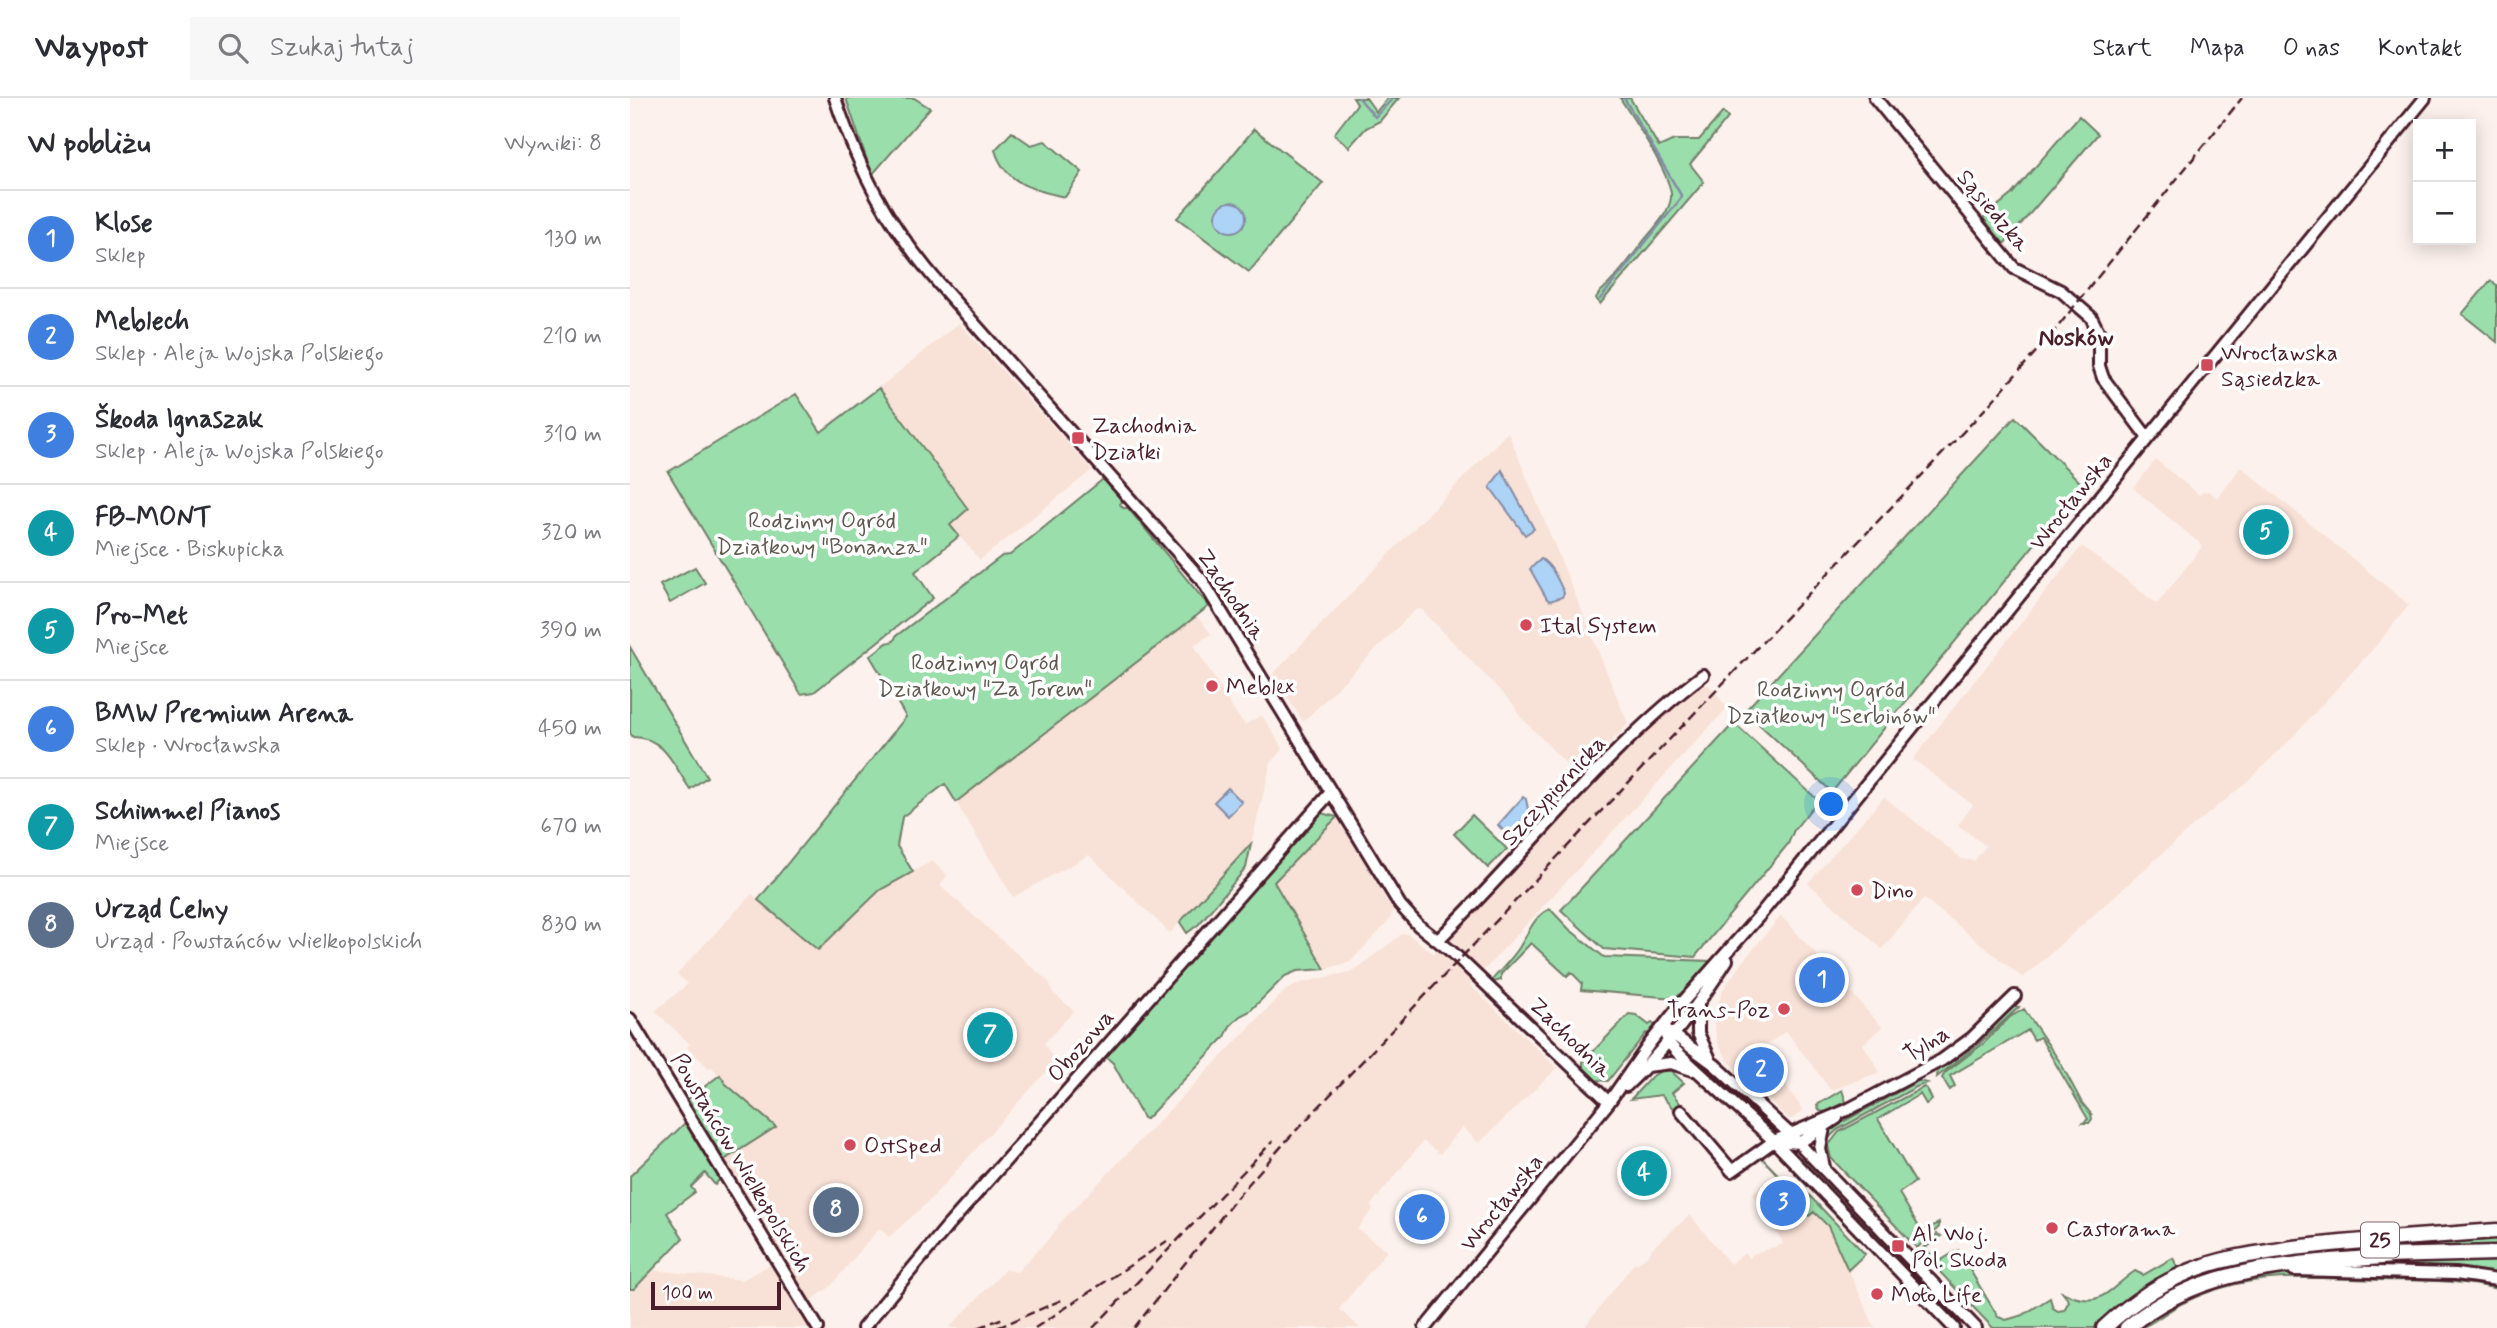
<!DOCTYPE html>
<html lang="pl">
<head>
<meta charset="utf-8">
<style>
	body { margin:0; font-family:Mynerve,sans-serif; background:#f7f7f7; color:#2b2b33 }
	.controls { position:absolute; right:21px; top:21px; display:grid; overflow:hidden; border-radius:0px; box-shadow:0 4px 18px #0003 }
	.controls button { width:63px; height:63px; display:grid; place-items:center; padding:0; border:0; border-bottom:2px solid #e1e1e2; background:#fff; color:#2b2b33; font:35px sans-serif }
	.scale { position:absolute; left:21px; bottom:18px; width:130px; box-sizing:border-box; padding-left:7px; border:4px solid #4a1f2b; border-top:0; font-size:19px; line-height:24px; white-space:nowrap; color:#4a1f2b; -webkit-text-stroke:5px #fff; paint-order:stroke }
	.you { position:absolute; left:1202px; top:707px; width:24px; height:24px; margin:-18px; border:5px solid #fff; border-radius:50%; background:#1a73e8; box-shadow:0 0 0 10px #1a73e833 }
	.badge { display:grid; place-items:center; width:46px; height:46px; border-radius:50%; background:#d93025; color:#fff; font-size:23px; font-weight:700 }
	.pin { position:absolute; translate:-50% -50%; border:4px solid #fff; box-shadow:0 2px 7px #0006 }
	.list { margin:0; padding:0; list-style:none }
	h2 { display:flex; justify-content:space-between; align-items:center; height:91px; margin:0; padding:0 28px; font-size:30px }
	h2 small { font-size:23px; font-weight:400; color:#7c7c81 }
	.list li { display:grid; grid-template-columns:46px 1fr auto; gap:21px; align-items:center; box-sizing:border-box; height:98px; padding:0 28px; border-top:2px solid #e1e1e2 }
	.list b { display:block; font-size:26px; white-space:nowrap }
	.list p { margin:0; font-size:23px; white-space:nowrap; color:#7c7c81 }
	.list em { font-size:23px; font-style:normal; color:#7c7c81 }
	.icon { flex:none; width:38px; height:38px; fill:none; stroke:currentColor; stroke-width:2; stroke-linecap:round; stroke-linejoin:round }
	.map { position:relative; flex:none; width:1867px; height:1230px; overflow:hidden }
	header { display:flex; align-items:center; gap:42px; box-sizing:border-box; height:98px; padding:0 35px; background:#fff; border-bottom:2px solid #e1e1e2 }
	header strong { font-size:33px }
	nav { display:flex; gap:38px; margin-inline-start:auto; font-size:24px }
	.search { width:490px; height:63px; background:#f7f7f7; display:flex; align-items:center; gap:18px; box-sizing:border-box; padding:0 24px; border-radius:0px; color:#7c7c81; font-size:26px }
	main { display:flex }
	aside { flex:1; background:#fff }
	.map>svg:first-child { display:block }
	.built { fill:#f8e1d6 }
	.green { fill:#9adfab; stroke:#727f6b; stroke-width:2 }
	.water { fill:#add3f6; stroke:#858ba5; stroke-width:2 }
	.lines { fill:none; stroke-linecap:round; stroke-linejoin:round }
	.stream { stroke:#858ba5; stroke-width:2.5 }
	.minor-casing { stroke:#4a1f2b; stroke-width:16 }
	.major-casing { stroke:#4a1f2b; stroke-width:19 }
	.minor { stroke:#fff; stroke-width:10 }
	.major { stroke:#fff; stroke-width:14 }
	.rail { stroke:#4a1f2b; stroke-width:2.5; stroke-dasharray:10 5; stroke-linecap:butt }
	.poi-dot { fill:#d1495b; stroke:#fff; stroke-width:2.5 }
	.labels { text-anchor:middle; stroke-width:7; stroke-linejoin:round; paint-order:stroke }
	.shield { fill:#fff; stroke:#80626b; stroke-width:2 }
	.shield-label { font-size:21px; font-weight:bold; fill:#4a1f2b }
	.street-label { font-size:23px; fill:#4a1f2b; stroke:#fff }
	.poi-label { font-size:23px; fill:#4a1f2b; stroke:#fff; text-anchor:start }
	.park-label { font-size:23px; fill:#625951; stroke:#fff }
	.neighbourhood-label { font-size:24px; font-weight:bold; fill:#4a1f2b; stroke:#fff }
</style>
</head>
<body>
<header>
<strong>Waypost</strong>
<div class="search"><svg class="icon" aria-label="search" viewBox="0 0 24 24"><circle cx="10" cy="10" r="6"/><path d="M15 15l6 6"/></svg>Szukaj tutaj</div>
<nav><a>Start</a><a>Mapa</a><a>O nas</a><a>Kontakt</a></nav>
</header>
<main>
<aside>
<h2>W pobliżu<small>Wyniki: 8</small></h2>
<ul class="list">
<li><span class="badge" style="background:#3f7fe0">1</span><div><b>Klose</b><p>Sklep</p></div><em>130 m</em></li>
<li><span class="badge" style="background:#3f7fe0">2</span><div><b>Meblech</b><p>Sklep · Aleja Wojska Polskiego</p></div><em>210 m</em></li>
<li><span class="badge" style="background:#3f7fe0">3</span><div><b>Škoda Ignaszak</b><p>Sklep · Aleja Wojska Polskiego</p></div><em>310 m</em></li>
<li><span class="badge" style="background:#0f9aa8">4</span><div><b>FB-MONT</b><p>Miejsce · Biskupicka</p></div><em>320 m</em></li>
<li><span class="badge" style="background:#0f9aa8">5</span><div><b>Pro-Met</b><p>Miejsce</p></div><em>390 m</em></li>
<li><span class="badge" style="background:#3f7fe0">6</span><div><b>BMW Premium Arena</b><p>Sklep · Wrocławska</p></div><em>450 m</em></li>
<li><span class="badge" style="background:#0f9aa8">7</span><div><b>Schimmel Pianos</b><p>Miejsce</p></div><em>670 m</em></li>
<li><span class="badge" style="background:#5c6f8a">8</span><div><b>Urząd Celny</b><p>Urząd · Powstańców Wielkopolskich</p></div><em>830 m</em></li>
</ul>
</aside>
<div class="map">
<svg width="1867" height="1230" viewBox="0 0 1867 1230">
	<rect width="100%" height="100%" fill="#fcf1ec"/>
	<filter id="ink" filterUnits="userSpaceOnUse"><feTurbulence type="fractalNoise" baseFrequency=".0143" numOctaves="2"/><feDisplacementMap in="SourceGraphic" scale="14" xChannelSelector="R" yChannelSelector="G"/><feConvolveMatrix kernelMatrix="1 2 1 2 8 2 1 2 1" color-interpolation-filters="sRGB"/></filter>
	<g filter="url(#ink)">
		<path class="built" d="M329,225L462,372L350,462L320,427L338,411L249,290Z
			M878,334L998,626L948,678L888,616L884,607L791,511L785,512L673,624L643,576Z
			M1526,362L1569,397L1573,394L1579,393L1587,400L1611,369L1779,507L1743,551L1653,649L1611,689L1564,727L1393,880L1294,800L1252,851L1178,785L1254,699L1332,761L1344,763L1356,748L1328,727L1343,707L1283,661L1452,448L1527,506L1573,448L1503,390Z
			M567,518L581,536L564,547L604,613L615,627L630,618L633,619L653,651L641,664L621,746L540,835L459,757L383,799L326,704Z
			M1068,584L1080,588L1097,610L840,887L927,970L849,1045L832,1029L810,1056L793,1043L741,1107L743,1111L727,1131L757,1153L709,1211L730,1230H319L375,1172L387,1174L427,1132L428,1127L656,892L671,885L724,873L772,836H778L804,856L815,841L979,668Z
			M707,719L763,813L759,823L720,864L695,871L643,784Z
			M302,763L317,777L310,788L411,877L419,884L423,895L444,913L414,945L425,964L373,1021L298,1104L259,1139L249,1130L200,1189L180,1203L94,1062L145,1029L96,985L81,968L79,970L57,949L60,946L25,913L58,886L47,876L122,796L188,852L250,792Z
			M1151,818L1252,929L1233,946L1250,974L1201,992L1156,933L1132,950L1173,1013L1160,1022L1099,964L1088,945L1083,921L1093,892L1110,867Z
			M1141,1078L1178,1118L1184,1113L1198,1128L1245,1230H954L1005,1164L1007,1166L1021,1154V1151L1060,1117L1100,1166L1115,1155L1119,1161L1123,1156L1154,1146L1122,1096Z
			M140,1167L178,1230H0V1191H5L23,1172L112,1182Z"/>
		<path class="green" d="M216,0H284L300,10L242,77Z
			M723,0H736L746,14L758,0H769L750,23L736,30L719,49L704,36L727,6Z
			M990,0H1000L1029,49L1044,42H1069L1093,14L1098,20L1060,66L1074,84L970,206L966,200L970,194C986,181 1000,161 1012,145C1022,132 1039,116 1041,100C1044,81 1002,19 990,0Z
			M1449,18L1468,36L1374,146L1353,120L1382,96Z
			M624,31L693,85L619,174L547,120L593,69Z
			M382,34L401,47L415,43L452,74L435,99C404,92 375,86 365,52Z
			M1860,183L1867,187V244L1832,216Z
			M249,290L338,411L320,427L329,438L285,474L303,500L184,594L171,596L38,374L166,296L191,334Z
			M1385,319L1453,387L1202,694L1115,613Z
			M472,382H475L492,403L490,406L493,410H498L579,508L326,704L315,686L272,719L267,748L283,774L250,792L188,852L128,802L276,619L240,558L257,545L264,543L266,538L372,458L380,457Z
			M65,469L75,485L40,505L30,487Z
			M0,549L77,679L60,691C44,668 35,639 3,639L0,635Z
			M1104,625L1188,702L1164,732L1158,746L1065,859L974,851L931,812Z
			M691,715L707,719L644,784L695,871L667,873L655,878L620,913L610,918L600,928L595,939L516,1021L513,1020L483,965L476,959Z
			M842,717L877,751L858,770L824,736Z
			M621,746L616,770L569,826L557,835L550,824Z
			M920,811L939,831L974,859L1080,863L1059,890L1044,900L951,892L952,885L941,874L937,878L901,845L871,876V882L864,884L863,881C871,871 882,861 889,850C898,836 904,817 920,811Z
			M1384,908L1389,909L1349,946L1307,979L1308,972L1339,949Z
			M1394,911L1430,964L1452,1005L1461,1016L1462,1021L1459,1025H1453L1458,1021L1410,939L1404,942L1398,932L1320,978L1325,988L1320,992L1312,980L1315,975L1354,945L1380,919Z
			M999,916L1006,917L1019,927L1022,925L1027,929L1020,937L1016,935L978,983L966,982L953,969V964Z
			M1057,950L1143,1029L1053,955Z
			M1031,973H1041L1054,985L1042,995L1053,1009L1047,1015L1031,997L1001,1001L1021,979Z
			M90,977L96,986L146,1029L94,1062L57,1002Z
			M1288,983L1297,985L1286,989L1207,1032L1196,1043L1197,1035L1205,1028Z
			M1294,989L1297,991L1302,1002L1296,1006L1290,996L1248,1021L1285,1084L1269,1095L1292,1134L1309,1125V1129L1287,1150L1201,1060L1198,1048L1209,1034Z
			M1212,992L1216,1004L1196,1014L1190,1013L1187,1007Z
			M57,1023L90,1081L85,1087L75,1075L61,1089L65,1094L37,1115L53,1140L4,1191H0V1078Z
			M1174,1057L1271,1158V1164L1266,1162L1170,1062Z
			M1130,1058L1170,1099L1176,1094L1235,1156L1218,1172L1198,1128L1184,1114L1179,1118L1166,1104L1169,1100Z
			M1307,1136L1311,1138L1295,1150L1308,1164L1328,1152L1368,1219L1376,1222L1393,1217L1420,1200L1423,1210L1428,1213L1434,1212L1439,1203L1432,1194C1436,1195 1438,1197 1441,1198C1473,1210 1481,1189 1505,1173L1513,1177L1543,1160L1549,1173L1486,1212L1467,1230H1363L1290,1153Z
			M1867,1138V1148L1696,1152Z
			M1655,1159H1681C1605,1169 1551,1178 1490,1230H1481C1495,1219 1509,1206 1524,1197C1563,1173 1610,1162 1655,1159Z
			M1867,1161V1177L1847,1173L1821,1171L1697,1169L1752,1164Z
			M1648,1174L1817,1180L1852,1183L1867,1187V1191C1829,1181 1789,1183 1750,1182C1697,1181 1642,1174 1591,1190C1575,1194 1561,1201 1547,1208C1534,1215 1519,1230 1505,1230L1531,1211L1586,1185Z"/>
		<path class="water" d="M586 119a15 15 0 1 1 30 0a15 15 0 1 1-30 0Z
			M872,372L904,431L895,437L860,389Z
			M911,461C922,467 929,484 934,495L932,499L920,503L917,501L900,471Z
			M598,690L612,704L598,718L584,704Z
			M893,699L896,701L899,716L878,738L868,727Z"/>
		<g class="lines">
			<path class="stream" d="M729,0L745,19L763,0
				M970,201L1052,99L994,0"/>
			<g class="minor-casing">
				<path id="minor" d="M205,0C231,77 257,125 310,187L572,482L770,807L788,827L822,854L979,1004
					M1245,0L1384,170L1431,193L1461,219L1469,235V268L1473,280L1518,340
					M808,842C897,755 973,653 1073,577
					M1068,908V935L1079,959
					M0,921L188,1230
					M1033,929L1085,967L1160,1036L1346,1230
					M1033,929L1038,944L1047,954L1144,1043L1324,1230
					M1017,968L1041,965L1062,972
					M996,988C1036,951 1068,908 1097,862
					M1051,1013L1102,1073L1144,1043L1217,1012L1312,962L1342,940L1385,898
					M1144,1043L1169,1045L1207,1020
					M1194,1069L1190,1051L1194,1030
					M1664,1172L1826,1176L1867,1182
					M233,1230L316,1130L701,694
					M795,1230L979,1004L1020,945L1052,905L1129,818L1795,0"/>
			</g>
			<g class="major-casing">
				<path id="major" d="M1755,1158L1867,1155
					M1474,1230C1503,1203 1536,1181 1574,1168C1603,1158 1633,1155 1663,1150C1731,1142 1799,1138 1867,1133
					M1497,1230C1573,1165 1667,1167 1762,1158"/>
			</g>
			<use href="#minor" class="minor"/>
			<use href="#major" class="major"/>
			<path class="rail" d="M348,1230L373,1220
				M367,1230L434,1201
				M405,1230L537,1143
				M463,1230L643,1043
				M504,1230L608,1098L658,1041L1357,309L1426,231L1612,0"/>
		</g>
	</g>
	<g class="poi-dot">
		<rect x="1570" y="260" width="14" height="14" rx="3.5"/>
		<rect x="441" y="333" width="14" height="14" rx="3.5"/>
		<circle cx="896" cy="527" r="7"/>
		<circle cx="582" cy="588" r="7"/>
		<circle cx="1227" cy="792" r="7"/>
		<circle cx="1154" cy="911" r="7"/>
		<circle cx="220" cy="1047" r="7"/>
		<circle cx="1422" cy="1130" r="7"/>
		<rect x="1261" y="1141" width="14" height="14" rx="3.5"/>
		<circle cx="1247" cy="1196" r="7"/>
	</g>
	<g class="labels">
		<rect class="shield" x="1731" y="1124.5" width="38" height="35" rx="5"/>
		<g class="shield-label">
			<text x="1750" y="1149">25</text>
		</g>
		<g class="street-label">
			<text transform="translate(1364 112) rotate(50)" y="8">Sąsiedzka</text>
			<text transform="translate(1440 403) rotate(-51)" y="8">Wrocławska</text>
			<text transform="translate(602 496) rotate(56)" y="8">Zachodnia</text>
			<text transform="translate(923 692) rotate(-47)" y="8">Szczypiornicka</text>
			<text transform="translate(941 939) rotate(44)" y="8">Zachodnia</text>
			<text transform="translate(1296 945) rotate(-32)" y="8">Tylna</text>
			<text transform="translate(450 947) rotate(-49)" y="8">Obozowa</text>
			<text transform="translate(112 1064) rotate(59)" y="8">Powstańców Wielkopolskich</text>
			<text transform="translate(871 1104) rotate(-51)" y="8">Wrocławska</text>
		</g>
		<g class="poi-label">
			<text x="1591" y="262">Wrocławska<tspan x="1591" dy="26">Sąsiedzka</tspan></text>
			<text x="462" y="335">Zachodnia<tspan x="462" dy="26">Działki</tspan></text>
			<text x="910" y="535">Ital System</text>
			<text x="596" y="596">Meblex</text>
			<text x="1241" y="800">Dino</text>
			<text x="1140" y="919" text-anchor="end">Trans-Poz</text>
			<text x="234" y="1055">OstSped</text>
			<text x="1436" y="1138">Castorama</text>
			<text x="1282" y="1143">Al. Woj.<tspan x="1282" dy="26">Pol. Skoda</tspan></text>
			<text x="1261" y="1204">Moto Life</text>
		</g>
		<g class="park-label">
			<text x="192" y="430">Rodzinny Ogród<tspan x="192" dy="26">Działkowy "Bonanza"</tspan></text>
			<text x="355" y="572">Rodzinny Ogród<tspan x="355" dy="26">Działkowy "Za Torem"</tspan></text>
			<text x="1201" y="599">Rodzinny Ogród<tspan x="1201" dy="26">Działkowy "Serbinów"</tspan></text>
		</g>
		<g class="neighbourhood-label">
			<text x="1446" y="247">Nosków</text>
		</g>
	</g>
</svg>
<div class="controls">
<button>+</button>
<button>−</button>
</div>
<div class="scale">100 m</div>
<div class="you"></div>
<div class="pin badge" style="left:1192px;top:882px;background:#3f7fe0">1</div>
<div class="pin badge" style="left:1131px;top:972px;background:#3f7fe0">2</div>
<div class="pin badge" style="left:1153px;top:1105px;background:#3f7fe0">3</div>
<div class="pin badge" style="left:1014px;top:1075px;background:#0f9aa8">4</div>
<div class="pin badge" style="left:1636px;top:434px;background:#0f9aa8">5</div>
<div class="pin badge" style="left:792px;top:1119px;background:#3f7fe0">6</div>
<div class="pin badge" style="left:360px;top:937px;background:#0f9aa8">7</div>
<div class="pin badge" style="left:206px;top:1112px;background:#5c6f8a">8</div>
</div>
</main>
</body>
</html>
